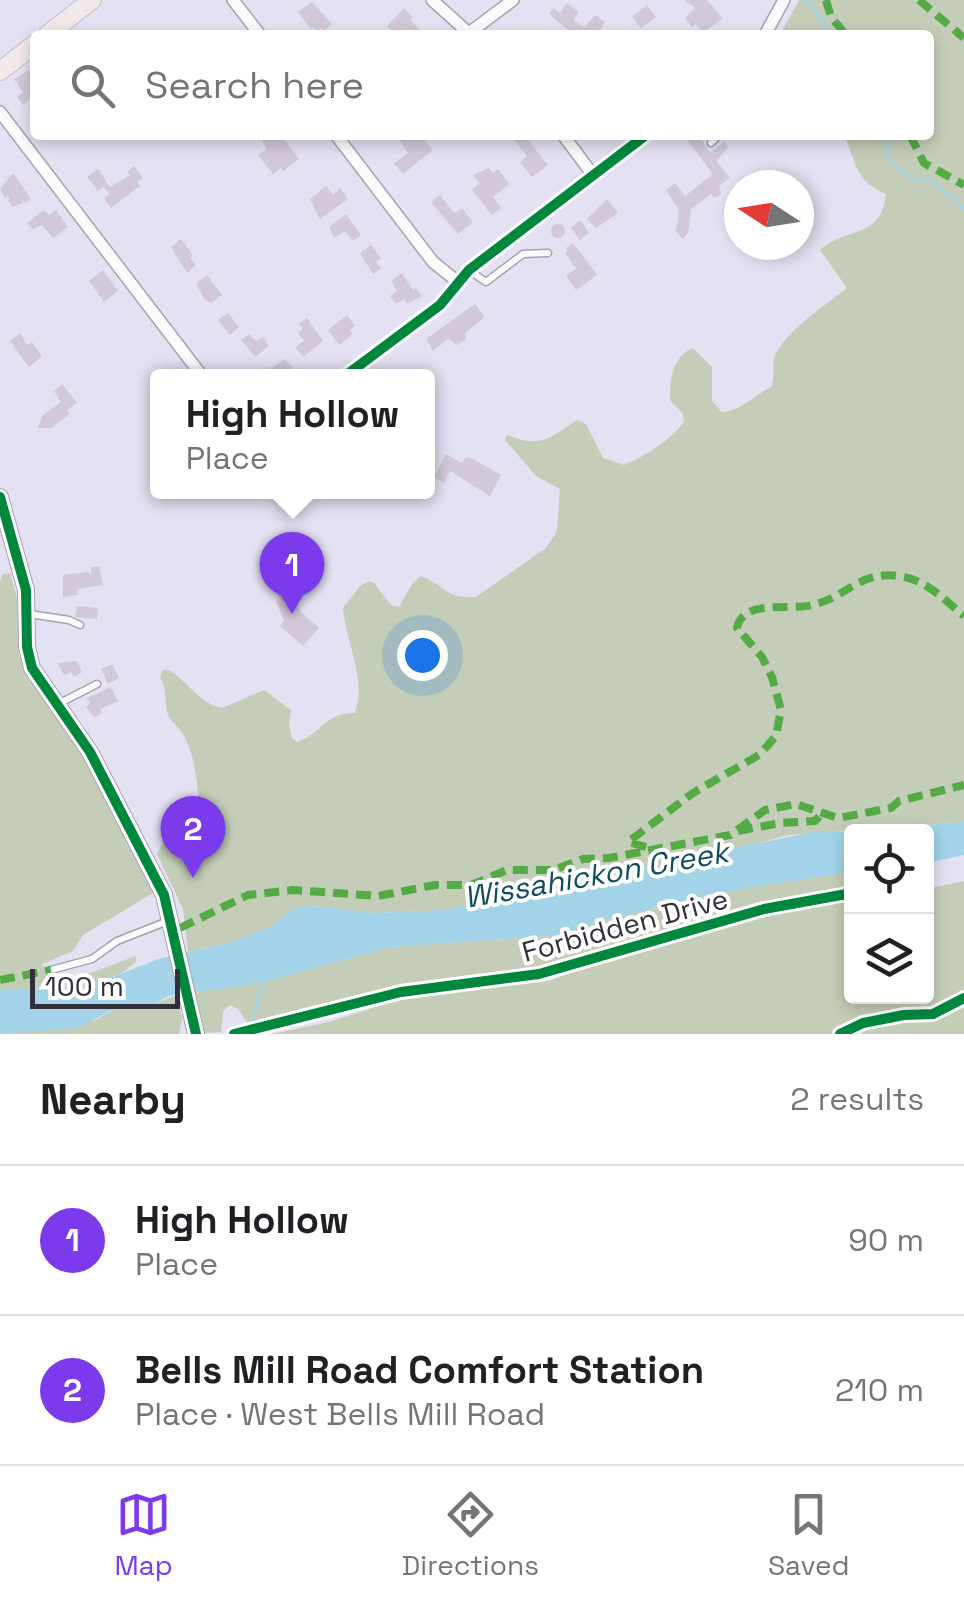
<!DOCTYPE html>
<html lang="en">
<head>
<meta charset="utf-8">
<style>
	body { margin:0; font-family:"Space Grotesk",sans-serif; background:#f6f6f6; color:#202124 }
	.controls { position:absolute; right:30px; bottom:30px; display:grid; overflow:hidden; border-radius:10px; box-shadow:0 5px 15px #0003 }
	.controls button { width:90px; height:90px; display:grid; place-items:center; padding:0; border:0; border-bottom:2px solid #e0e0e0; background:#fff; color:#202124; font:50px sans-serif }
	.compass { position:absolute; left:724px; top:170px; width:90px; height:90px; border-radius:50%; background:#fff; box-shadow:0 5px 15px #0003; rotate:282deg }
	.scale { position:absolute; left:30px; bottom:25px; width:150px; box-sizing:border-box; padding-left:10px; border:5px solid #302f3a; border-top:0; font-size:28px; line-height:35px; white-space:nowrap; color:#302f3a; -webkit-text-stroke:8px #fff; paint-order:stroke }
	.you { position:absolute; left:422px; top:655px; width:35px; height:35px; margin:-25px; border:8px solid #fff; border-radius:50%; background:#1a73e8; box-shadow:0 0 0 15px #1a73e833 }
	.badge { display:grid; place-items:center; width:65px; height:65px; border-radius:50%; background:#7c3aed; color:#fff; font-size:32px; font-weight:700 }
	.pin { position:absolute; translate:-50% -82px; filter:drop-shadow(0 2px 5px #0008) }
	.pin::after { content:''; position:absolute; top:52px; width:35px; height:30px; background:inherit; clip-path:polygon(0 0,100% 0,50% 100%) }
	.popup { position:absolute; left:150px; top:369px; width:285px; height:130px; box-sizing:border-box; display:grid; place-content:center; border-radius:10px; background:#fff; filter:drop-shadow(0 2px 8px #0005); font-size:32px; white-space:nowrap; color:#757577 }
	.popup b { font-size:38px; color:#202124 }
	.popup::after { content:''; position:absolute; left:50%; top:100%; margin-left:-20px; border:20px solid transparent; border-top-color:#fff }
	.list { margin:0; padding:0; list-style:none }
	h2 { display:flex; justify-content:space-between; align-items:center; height:130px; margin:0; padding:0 40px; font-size:42px }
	h2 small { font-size:32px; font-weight:400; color:#757577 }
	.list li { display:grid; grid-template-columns:65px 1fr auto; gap:30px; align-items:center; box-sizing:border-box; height:150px; padding:0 40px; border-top:2px solid #e0e0e0 }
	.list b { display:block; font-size:38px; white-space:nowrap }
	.list p { margin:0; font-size:32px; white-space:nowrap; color:#757577 }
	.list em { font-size:32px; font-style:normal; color:#757577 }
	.icon { flex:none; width:55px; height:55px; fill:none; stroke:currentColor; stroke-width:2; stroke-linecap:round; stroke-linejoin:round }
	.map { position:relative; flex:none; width:964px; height:1034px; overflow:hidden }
	.search { position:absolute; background:#fff; box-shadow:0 5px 15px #0003; left:30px; right:30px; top:30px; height:110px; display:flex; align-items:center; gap:25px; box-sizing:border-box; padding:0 35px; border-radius:10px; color:#757577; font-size:38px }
	.sheet { height:430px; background:#fff }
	nav { display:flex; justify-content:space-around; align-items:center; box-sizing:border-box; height:140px; border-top:2px solid #e0e0e0; background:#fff; font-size:28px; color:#757577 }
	nav a { display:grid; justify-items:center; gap:5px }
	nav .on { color:#7c3aed }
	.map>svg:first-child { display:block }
	.green { fill:#c3cdb7 }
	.water { fill:#a2d3e8 }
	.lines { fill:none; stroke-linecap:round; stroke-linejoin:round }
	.stream { stroke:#a2d3e8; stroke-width:2.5 }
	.building { fill:#d2c8d8 }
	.lane-casing { stroke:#a5a3b1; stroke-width:9 }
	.street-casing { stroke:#a5a3b1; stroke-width:14 }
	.secondary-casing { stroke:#a5a3b1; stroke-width:18 }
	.primary-casing { stroke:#c3c3cb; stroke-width:20 }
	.lane { stroke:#fbfafd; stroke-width:6 }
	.street { stroke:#fbfafd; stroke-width:11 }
	.secondary { stroke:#fbfafd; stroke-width:15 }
	.primary { stroke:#f2e8ea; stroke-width:18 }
	.quiet { stroke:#54ab46; stroke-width:8; stroke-dasharray:15 8; stroke-linecap:butt }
	.cycleway-casing { stroke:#fff; stroke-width:16 }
	.cycleway { stroke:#00873e; stroke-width:10 }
	.labels { text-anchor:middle; stroke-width:8; stroke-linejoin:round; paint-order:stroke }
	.street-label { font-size:28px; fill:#302f3a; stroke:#fff }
	.water-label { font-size:30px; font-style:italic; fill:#104d5d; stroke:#fff }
</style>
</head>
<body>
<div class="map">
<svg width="964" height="1034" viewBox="0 0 964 1034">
	<rect width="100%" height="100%" fill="#e3e1f2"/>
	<path class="green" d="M799,0H964V822L789,835L669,866H646L544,894L485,900L444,910L375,913L313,906L295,908L268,928L229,943L188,952L183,909L157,854L163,842L192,831L200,824C198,797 198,761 184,736C181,729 173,724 169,717C163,703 169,691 160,678L162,671L167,669C188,680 197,703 222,708L264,690L291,710L289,725L292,738L297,742C321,734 327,711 355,713C367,681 346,642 343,608L360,586L369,581L374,583L391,605L399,607L412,584L421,576C445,584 445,600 476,597L546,548L557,531L560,489L536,476L505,440L507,435C540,448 550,439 577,420L586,424L603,458L624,465C644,457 671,440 684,422L683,414L670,400C670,380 672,357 693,348L712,367V401L722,412C739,412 755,395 771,387C776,376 771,367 775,356C783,333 827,304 847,288L820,250C847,226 881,240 886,194C854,181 858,165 844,135H929V35H780Z
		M10,573L17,598L19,655L27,677L72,736L155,892L83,935L73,951L42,964L49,977L74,979L136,956V962L122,973L83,989L0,990V581L3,574Z
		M851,872V888L825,890L763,903L528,970L389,988L249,1025L238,1009L230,1005L223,1011L221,1032L204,1033L195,992L264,982L389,947L566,935L604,920L740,889Z
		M964,881V1034H272L329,1022L410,996L549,981L596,962L663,946L708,929L802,906L851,900L852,996H926L927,889Z
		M177,995L182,1019L179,1034H8L29,1029H67L98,1019L116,1008L155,1004Z"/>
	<path class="water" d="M964,822V855L927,863L926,832L853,831Z
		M818,831L851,832V872L740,889L604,920L566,935L389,947L264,982L168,996L155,1004L116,1008L78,1028L0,1034V990L83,989L158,959L229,943L268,928L295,908L312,906L375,913L444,910L485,900L544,894L646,866H669L730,849Z"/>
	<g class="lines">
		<path class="stream" d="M807,0L833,35
			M884,135L888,160L916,181L931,180L964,208
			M252,1023L263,981"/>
	</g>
	<path class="building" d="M684,0H707L723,18L703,33L696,24L692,27L685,18L695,8Z
		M312,2L332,24L324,31L321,28L317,32L313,27L311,29L298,12Z
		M567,3L578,12L574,20L584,28L595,15L605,22L597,35L574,34L554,19L550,13L554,8L560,13Z
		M647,5L656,17L641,28L632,17Z
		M404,8L413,17L410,19L424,35H396L387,26Z
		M31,69L35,74V101L32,97L23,105L17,97L23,92L14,79Z
		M264,135L283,138L299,159L283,171L281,168L273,174L258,155L266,149L261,138Z
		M396,135H421L433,150L403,174L394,163L408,153Z
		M518,135H524L548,165L532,177L520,162L527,156L513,139Z
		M683,135H699L710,153L724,141L729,147L716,161L730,178L719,186L721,194L714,198L711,194L691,209L688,233L683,239L676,232L679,210L666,190L675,183L685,196L713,174Z
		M134,166L143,178L137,182L140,186L111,208L104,198L109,194L104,187L98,191L87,177L98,169L110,187L130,175L127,172Z
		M489,168L493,173L498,169L509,184L493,197L501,208L492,215L472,190L479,183L473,175Z
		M13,173L31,199L25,203L22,199V203L13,207L8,201L10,199L8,196L5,198L0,189Z
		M326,186L333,195L340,188L348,199L320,219L310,199Z
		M440,195L454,213L462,208L473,222L458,234L431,202Z
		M607,199L618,213L596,228L587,219Z
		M43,210L49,215L56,210L68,227L53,238L42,225L32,229L27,223Z
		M346,214L361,235L353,241L345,231L334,238L329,227Z
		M580,220L589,233L580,240L571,228Z
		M551 231a7 7 0 1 1 14 0a7 7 0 1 1-14 0Z
		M181,239L193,255L190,258L196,265L187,273L171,247Z
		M573,243L597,275L576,290L566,276L576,269L565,253L568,251L566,248Z
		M371,245L381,258L376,262L381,268L373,274L360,253Z
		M103,270L118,291L104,302L89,281Z
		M402,273L413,290L416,288L422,296L407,304L404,299L396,304L390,296L397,291L391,281Z
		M207,275L222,295L211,303L205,300L196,284Z
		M475,304L485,317L465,333L466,339L457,345L448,339L433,351L426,339Z
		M228,313L239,327L230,335L218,320Z
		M347,315L355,326L350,330L353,334L339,345L328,330Z
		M307,318L323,341L303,357L295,347L304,341L298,333L303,329L299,324Z
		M20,333L27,345L32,342L42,356L29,367L10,341Z
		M249,334L256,341L263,337L269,346L255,357L241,340Z
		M285,359L299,376H261L268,367L270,369Z
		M62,384L77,403L67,410L70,414L51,428H38L42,416L61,402L54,391Z
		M446,454L462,463L466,457L475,460L501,475L490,496L450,471L444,483L434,477Z
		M99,566L103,585L77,589L78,595L63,597V575L89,572L91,575V567Z
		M288,586L294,604L298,605L299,610L319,628L303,646L280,626L284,621L276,601L280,600L276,589Z
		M77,606L98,608L97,619L75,617Z
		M77,661L82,672L74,677L71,672L64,675L58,663Z
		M112,664L119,678L108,684L101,669Z
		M111,687L118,701L100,709L102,713L94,717L86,707L90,703L87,698Z"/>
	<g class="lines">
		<g class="lane-casing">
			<path id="lane" d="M711,143L719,135
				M470,271L486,282L523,254L548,253
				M29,614L69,620L80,625
				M58,704L97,684
				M51,970L92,959L117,941L168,921"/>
		</g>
		<g class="street-casing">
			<path id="street" d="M233,0L260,35
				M432,0L471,35
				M469,33L513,0
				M765,35L784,0
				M0,112L202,376
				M336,135L433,262L458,282
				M563,135L593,175
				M345,376L440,305L469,270L646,135"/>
		</g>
		<g class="secondary-casing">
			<path id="secondary" d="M0,497L26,590L27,647L32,668L90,752L164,895L196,1034"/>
		</g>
		<g class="primary-casing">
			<path id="primary" d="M47,35L92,0
				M0,71L35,44"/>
		</g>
		<use href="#lane" class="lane"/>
		<use href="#street" class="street"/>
		<use href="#secondary" class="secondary"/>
		<use href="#primary" class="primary"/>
		<path class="quiet" d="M826,0L831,17L846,35
			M919,0L964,38
			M910,135L924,163L964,185
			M738,831L780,823L815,821L822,813
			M646,847L628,842L693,793L759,755L776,736L781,710L772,677L762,657L737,628C743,598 789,611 812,605C848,597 858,571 898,576C924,578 945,600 964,616
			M180,928L248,895L293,890L378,896L435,885H471L507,870H553L583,859L609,858L730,835L765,810L796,804L838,818L891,808L899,801L964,785
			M0,980L51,970"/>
		<g class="cycleway-casing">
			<path id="cycleway" d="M345,376L440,305L469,270L646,135
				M0,497L26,590L27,647L32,668L90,752L164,895L196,1034
				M234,1034L401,992L539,974L764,909L852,893
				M840,1034L863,1023L904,1015L933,1014L964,998"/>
		</g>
		<use href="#cycleway" class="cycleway"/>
	</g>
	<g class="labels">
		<g class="street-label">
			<text transform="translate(625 925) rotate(-15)" y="10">Forbidden Drive</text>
		</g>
		<g class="water-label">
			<text transform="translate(596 875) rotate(-10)" y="10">Wissahickon Creek</text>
		</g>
	</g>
</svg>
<div class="controls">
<button><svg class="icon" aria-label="locate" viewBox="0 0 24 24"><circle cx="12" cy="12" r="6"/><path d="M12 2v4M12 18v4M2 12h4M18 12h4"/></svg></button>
<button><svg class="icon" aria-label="layers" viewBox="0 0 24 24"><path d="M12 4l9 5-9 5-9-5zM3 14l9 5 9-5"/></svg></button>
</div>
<svg class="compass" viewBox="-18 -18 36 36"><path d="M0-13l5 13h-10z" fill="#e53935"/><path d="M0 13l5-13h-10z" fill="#757577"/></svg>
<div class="scale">100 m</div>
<div class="you"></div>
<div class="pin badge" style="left:292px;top:614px">1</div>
<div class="popup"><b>High Hollow</b>Place</div>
<div class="pin badge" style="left:193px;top:878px">2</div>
<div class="search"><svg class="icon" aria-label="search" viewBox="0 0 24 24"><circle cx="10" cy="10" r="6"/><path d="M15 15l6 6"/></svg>Search here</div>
</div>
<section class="sheet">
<h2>Nearby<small>2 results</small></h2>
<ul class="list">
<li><span class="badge">1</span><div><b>High Hollow</b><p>Place</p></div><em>90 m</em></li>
<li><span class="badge">2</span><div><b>Bells Mill Road Comfort Station</b><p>Place · West Bells Mill Road</p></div><em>210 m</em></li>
</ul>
</section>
<nav>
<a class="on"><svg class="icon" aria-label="map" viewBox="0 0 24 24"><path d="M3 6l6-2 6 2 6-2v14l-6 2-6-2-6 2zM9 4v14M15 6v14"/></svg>Map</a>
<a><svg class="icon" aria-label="directions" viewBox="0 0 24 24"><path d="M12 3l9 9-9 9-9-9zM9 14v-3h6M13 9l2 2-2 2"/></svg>Directions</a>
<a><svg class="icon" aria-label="saved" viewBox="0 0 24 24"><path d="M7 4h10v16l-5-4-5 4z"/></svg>Saved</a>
</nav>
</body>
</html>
